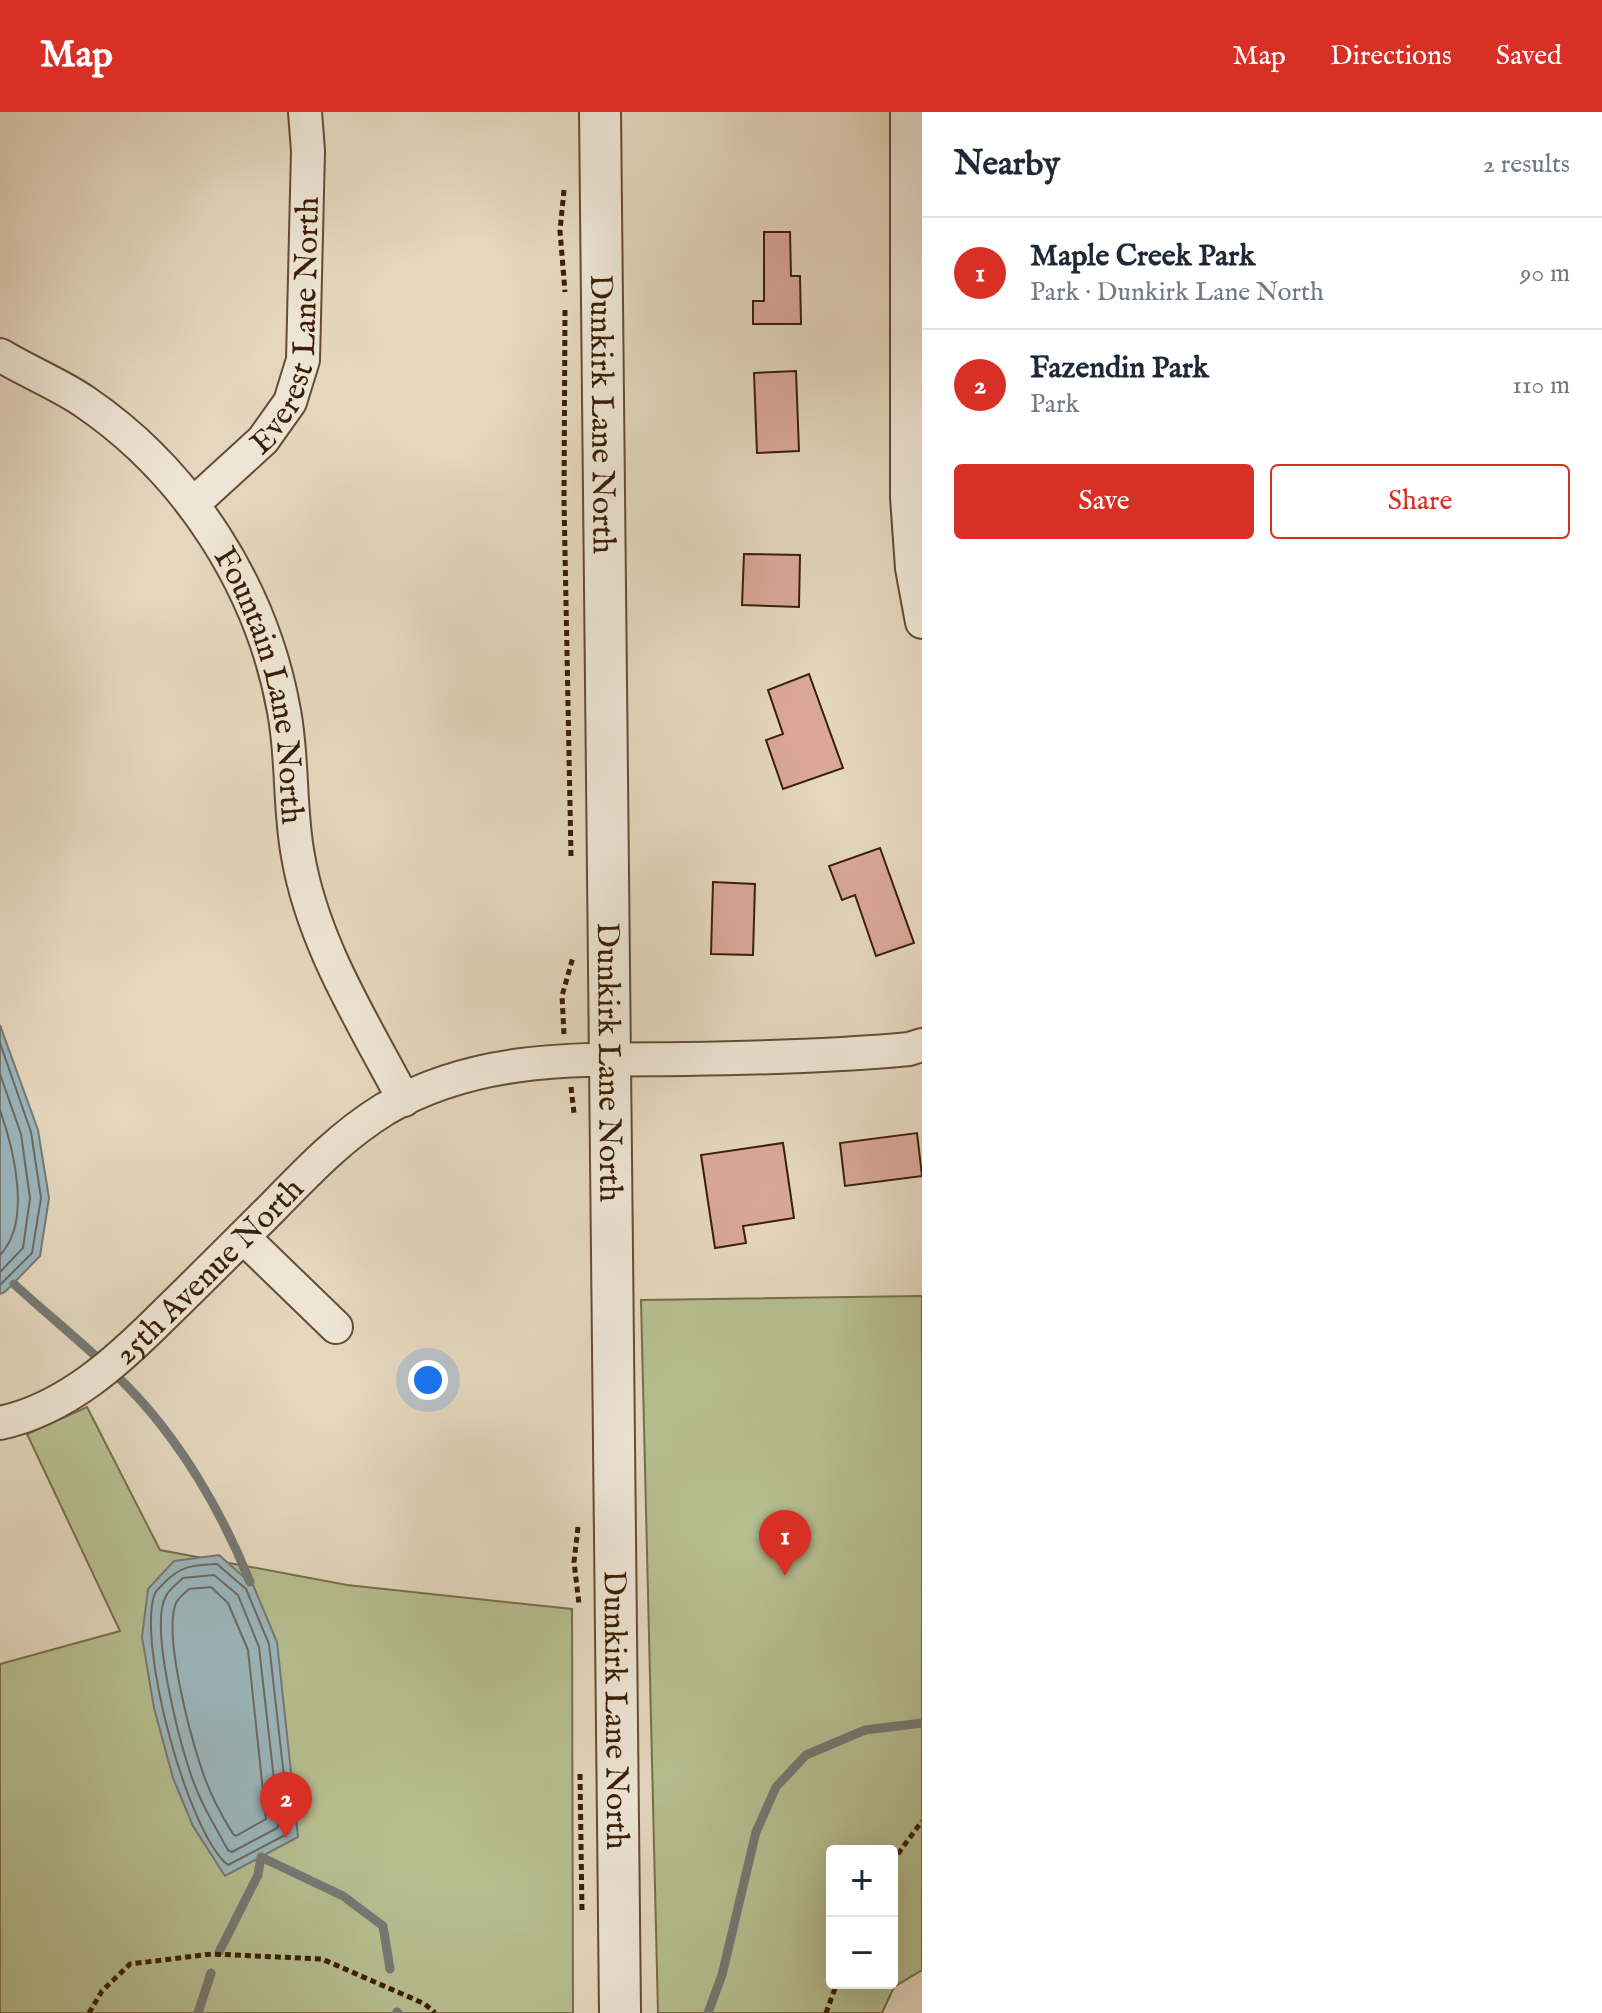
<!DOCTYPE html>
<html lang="en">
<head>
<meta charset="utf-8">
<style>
	body { margin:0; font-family:"IM FELL English",serif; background:#f2f2f3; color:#1f2937 }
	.controls { position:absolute; right:24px; bottom:24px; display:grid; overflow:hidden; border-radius:8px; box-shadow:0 8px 32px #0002 }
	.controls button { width:72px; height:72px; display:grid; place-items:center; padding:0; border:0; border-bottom:2px solid #e0e1e3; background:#fff; color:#1f2937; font:40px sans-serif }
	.you { position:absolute; left:428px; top:1268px; width:28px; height:28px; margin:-20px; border:6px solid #fff; border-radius:50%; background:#1a73e8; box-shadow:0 0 0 12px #1a73e833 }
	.badge { display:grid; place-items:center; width:52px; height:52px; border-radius:50%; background:#d93025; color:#fff; font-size:26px; font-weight:700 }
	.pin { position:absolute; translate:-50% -66px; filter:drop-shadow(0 2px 4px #0008) }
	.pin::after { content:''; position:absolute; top:42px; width:28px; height:24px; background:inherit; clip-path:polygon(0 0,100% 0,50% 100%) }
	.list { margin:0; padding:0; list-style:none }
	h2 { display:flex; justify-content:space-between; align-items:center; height:104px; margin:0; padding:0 32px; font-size:34px }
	h2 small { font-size:26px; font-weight:400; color:#747a83 }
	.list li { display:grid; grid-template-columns:52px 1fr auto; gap:24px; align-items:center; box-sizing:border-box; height:112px; padding:0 32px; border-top:2px solid #e0e1e3 }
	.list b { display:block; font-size:30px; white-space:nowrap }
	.list p { margin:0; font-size:26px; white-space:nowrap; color:#747a83 }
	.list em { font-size:26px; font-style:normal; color:#747a83 }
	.actions { display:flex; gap:16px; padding:24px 32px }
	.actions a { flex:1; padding:18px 0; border:2px solid #d93025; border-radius:8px; text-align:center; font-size:28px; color:#d93025 }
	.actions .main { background:#d93025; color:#fff }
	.map { position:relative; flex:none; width:922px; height:1901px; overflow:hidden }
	header { display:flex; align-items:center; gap:48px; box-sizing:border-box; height:112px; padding:0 40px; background:#d93025; color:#fff }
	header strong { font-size:38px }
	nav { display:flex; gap:44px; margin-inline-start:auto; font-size:28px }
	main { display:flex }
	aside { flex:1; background:#fff }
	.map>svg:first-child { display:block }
	.green { fill:#b6be90; stroke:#786e4b; stroke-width:2; fill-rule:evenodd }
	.water { fill:#9bb6bd; stroke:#757974; stroke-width:2 }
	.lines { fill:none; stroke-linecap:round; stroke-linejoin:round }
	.shore { stroke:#6b6a62; stroke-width:2 }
	.stream { stroke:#757974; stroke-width:9 }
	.building { fill:#daa799; stroke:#3b1e06; stroke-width:2 }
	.minor-casing { stroke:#654c34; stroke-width:36 }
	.tertiary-casing { stroke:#654c34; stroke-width:44 }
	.path { stroke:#3b1e06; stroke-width:5; stroke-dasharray:6 4; stroke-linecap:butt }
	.minor { stroke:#ede5d5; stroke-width:32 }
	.tertiary { stroke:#ede5d5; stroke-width:40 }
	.labels { text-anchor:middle; stroke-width:6; stroke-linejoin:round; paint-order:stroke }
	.street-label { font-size:32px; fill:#3b1e06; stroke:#ede5d5 }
</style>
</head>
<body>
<header>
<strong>Map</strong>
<nav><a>Map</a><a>Directions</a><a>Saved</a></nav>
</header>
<main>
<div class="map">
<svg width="922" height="1901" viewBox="0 0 922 1901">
	<rect width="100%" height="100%" fill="#e4d7be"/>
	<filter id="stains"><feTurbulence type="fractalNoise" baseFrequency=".0025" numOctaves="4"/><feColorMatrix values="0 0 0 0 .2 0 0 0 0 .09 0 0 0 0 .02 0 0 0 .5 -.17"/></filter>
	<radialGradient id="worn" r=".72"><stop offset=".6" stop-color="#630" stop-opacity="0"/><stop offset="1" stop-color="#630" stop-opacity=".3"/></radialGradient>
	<path class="green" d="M922,1184V1858L894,1875L882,1901H658L641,1188ZM892,1739V1871H832V1739Z
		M87,1295L160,1438L347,1473L572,1497L573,1901H0V1552L120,1519L27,1322Z"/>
	<path class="water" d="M0,913L38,1018L49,1086L40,1144L5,1180L0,1182Z
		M219,1443L253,1473L277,1530L298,1725L225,1764L193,1714L173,1666L154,1596L142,1525L148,1477L174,1449Z"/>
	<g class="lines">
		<path class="shore" d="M0,931L31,1020L41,1086L32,1141L0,1173
			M0,962L21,1022L30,1086L23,1136L0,1160
			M0,998C14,1038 32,1110 0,1143
			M217,1452L246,1477L269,1532L290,1718L287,1722L228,1753C188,1722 136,1530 155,1481C156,1479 161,1474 163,1472C180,1454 192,1453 217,1452Z
			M214,1463L238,1483L259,1535L279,1712L277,1716L232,1740L228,1738C214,1713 199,1688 190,1660C179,1627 149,1513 166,1484C169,1477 178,1471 183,1466Z
			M211,1475L228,1491L248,1538L266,1707L236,1724L233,1722C220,1701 208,1678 201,1655C190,1622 163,1522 176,1491C178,1486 185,1481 189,1477Z"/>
		<path class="stream" d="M14,1172C51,1206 92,1238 127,1274C180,1328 222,1400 250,1470
			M219,1840L258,1763L261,1745L343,1784L383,1814L390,1857
			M397,1900L398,1901
			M198,1901L211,1861
			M708,1901L722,1863L756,1720L776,1675L806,1643L865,1618L922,1611"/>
	</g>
	<path class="building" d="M764,120H790L791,164H800L801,212H753V189H764Z
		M796,259L799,339L757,341L754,261Z
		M744,442L800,443L799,495L742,493Z
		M809,562L843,656L783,677L766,628L783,622L768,578Z
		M880,736L914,831L876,844L855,783L842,788L829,754Z
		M713,770L755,772L753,843L711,842Z
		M917,1021L922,1064L845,1074L840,1031Z
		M783,1031L794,1106L743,1114L746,1131L715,1136L701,1043Z"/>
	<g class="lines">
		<g class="minor-casing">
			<g id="minor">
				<path d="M907,0V385L912,456L922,510"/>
				<path id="s1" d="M0,243C28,260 59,272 85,290C189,361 262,476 284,599C293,646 289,696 298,744C313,832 363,910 404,988"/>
				<path id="s2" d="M193,392L263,328L290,290L303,248L308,39L305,0"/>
				<path d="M243,1125L336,1215"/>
				<path id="s3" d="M0,1311C66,1297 118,1249 164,1203C200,1168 236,1132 272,1096C307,1060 341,1024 385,997C480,942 581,948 686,947C761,946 835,944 909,937L922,933"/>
			</g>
		</g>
		<g class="tertiary-casing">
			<g id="tertiary">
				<path id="s4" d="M600,0L620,1901"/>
			</g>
		</g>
		<path class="path" d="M564,78L560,119L565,180
			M565,198L564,388L571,744
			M564,922L562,884L573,845
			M571,975L574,1001
			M578,1415L574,1450L579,1492
			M580,1662L582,1800
			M892,1750L922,1709
			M89,1901L102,1879L130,1852L212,1842L322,1847L425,1892L435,1901
			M826,1901L837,1871"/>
		<use href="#minor" class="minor"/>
		<use href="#tertiary" class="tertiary"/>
	</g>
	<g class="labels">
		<g class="street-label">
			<text dy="11" stroke="none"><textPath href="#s2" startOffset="216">Everest Lane North</textPath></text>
			<text dy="11" stroke="none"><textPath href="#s4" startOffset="302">Dunkirk Lane North</textPath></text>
			<text dy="11" stroke="none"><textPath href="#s1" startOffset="444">Fountain Lane North</textPath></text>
			<text dy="11" stroke="none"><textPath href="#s4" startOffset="950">Dunkirk Lane North</textPath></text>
			<text dy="11" stroke="none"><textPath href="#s3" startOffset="262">25th Avenue North</textPath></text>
			<text dy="11" stroke="none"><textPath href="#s4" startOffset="1598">Dunkirk Lane North</textPath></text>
		</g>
	</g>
	<rect width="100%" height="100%" filter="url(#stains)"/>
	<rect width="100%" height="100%" fill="url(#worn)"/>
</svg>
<div class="controls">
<button>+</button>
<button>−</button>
</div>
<div class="you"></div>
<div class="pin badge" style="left:785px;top:1464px">1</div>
<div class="pin badge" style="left:286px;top:1726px">2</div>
</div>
<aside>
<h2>Nearby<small>2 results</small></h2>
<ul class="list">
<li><span class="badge">1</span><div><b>Maple Creek Park</b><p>Park · Dunkirk Lane North</p></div><em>90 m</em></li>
<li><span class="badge">2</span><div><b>Fazendin Park</b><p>Park</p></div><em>110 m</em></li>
</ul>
<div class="actions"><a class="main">Save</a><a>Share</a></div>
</aside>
</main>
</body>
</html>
